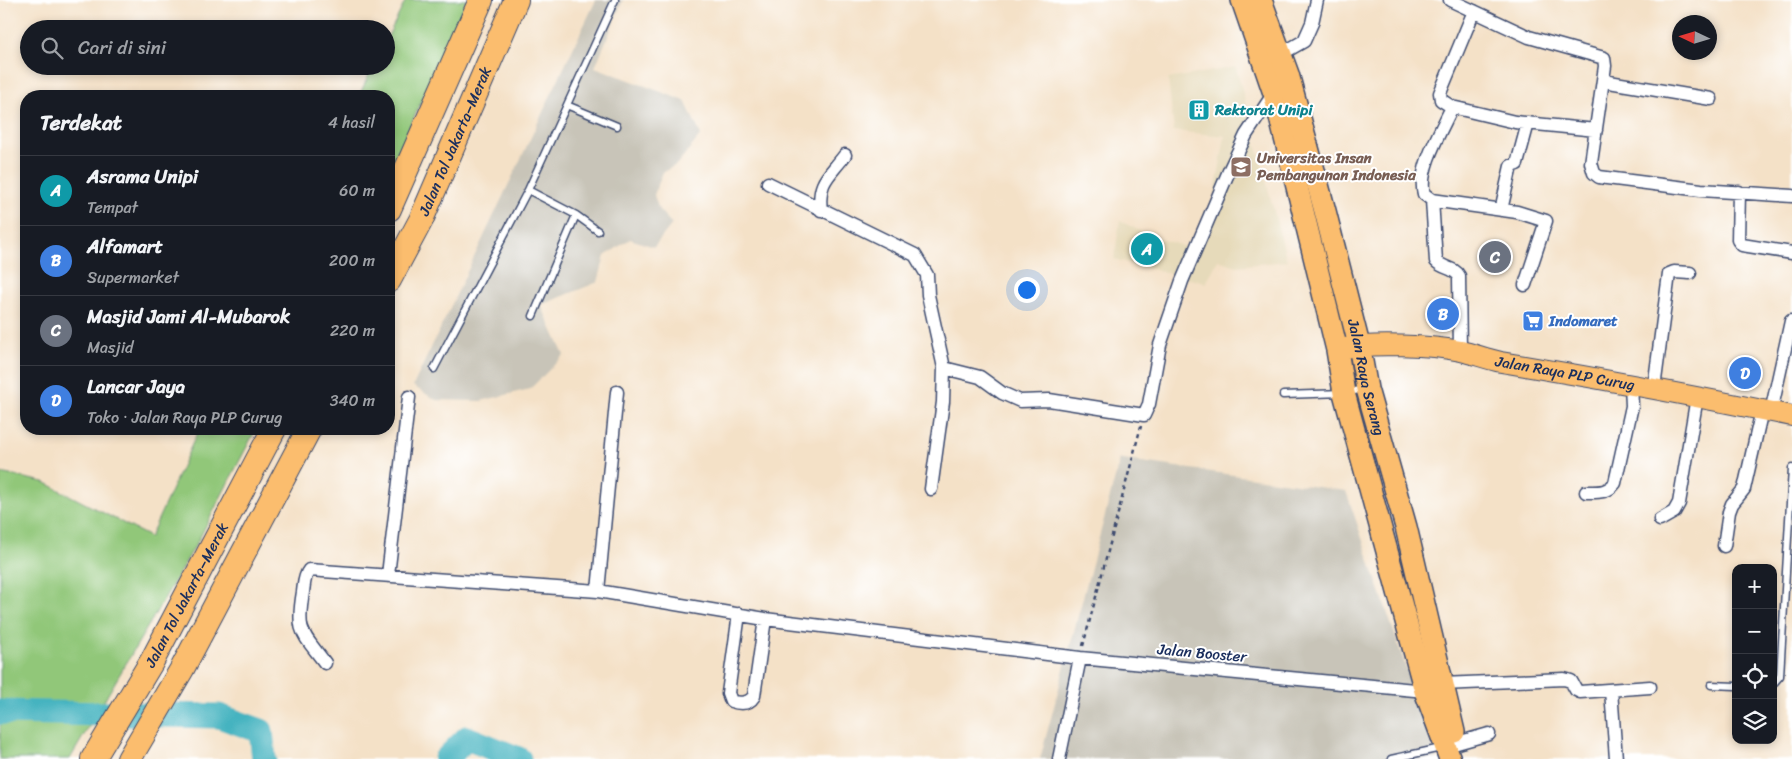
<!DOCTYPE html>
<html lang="id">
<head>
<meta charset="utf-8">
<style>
	body { margin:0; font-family:Sriracha,sans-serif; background:#242831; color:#f1f3f6 }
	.controls { position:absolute; right:15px; bottom:15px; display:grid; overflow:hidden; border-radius:10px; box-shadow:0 2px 8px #0003 }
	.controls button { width:45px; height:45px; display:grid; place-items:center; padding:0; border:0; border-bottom:1px solid #363941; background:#171b24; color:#f1f3f6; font:25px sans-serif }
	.compass { position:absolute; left:1672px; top:15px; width:45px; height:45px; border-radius:50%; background:#171b24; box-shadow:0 2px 8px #0003; rotate:274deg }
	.you { position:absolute; left:1026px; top:289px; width:18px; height:18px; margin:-12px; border:4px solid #fff; border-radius:50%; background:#1a73e8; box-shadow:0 0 0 8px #1a73e833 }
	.badge { display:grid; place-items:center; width:32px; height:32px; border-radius:50%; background:#2563eb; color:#fff; font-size:16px; font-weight:700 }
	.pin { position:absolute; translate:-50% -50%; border:2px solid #fff; box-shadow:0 1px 5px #0006 }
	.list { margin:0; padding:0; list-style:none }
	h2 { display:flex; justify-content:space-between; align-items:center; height:65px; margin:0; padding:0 20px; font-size:21px }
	h2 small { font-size:16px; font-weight:400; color:#9ea1a6 }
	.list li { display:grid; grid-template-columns:32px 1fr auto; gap:15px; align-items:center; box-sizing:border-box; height:70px; padding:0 20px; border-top:1px solid #363941 }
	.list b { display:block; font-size:19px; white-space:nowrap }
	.list p { margin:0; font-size:16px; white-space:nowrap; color:#9ea1a6 }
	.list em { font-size:16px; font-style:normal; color:#9ea1a6 }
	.icon { flex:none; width:28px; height:28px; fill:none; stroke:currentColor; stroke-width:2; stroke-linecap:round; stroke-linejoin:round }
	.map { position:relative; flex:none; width:1792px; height:759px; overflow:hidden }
	.search { position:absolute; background:#171b24; box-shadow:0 2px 8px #0003; left:20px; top:20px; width:375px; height:55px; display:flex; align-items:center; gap:12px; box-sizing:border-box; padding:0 18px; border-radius:28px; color:#9ea1a6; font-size:19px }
	.panel { position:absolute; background:#171b24; box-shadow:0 2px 8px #0003; left:20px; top:90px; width:375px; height:345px; border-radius:20px }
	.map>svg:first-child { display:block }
	.built { fill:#e6daba }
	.industrial { fill:#c8c4b8 }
	.green { fill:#91c779; stroke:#567b6c }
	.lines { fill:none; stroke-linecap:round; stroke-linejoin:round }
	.river { stroke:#45b3c0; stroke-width:25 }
	.service-casing { stroke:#3c4a6e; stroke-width:9 }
	.minor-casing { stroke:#3c4a6e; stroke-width:15 }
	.primary-casing { stroke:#3c4a6e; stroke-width:22 }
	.trunk-casing { stroke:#3c4a6e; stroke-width:24 }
	.motorway-casing { stroke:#3c4a6e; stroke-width:26 }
	.path { stroke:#3c4a6e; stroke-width:2.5; stroke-dasharray:4 4; stroke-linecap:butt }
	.service { stroke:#fff; stroke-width:6 }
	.minor { stroke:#fff; stroke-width:12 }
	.primary { stroke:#fbbd6e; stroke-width:20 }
	.trunk { stroke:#fbbd6e; stroke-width:21 }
	.motorway { stroke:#fbbd6e; stroke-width:24 }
	.labels { text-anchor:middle; stroke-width:4; stroke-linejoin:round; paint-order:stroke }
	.culture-label { font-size:15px; font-weight:bold; fill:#0d838f; stroke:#fff; text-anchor:start }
	.street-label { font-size:15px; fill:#1b2f5e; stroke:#fff }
	.education-label { font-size:15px; font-weight:bold; fill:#785e54; stroke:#fff; text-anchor:start }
	.shop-label { font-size:15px; font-weight:bold; fill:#366cbe; stroke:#fff; text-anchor:start }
</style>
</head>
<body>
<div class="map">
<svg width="1792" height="759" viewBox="0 0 1792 759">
	<rect width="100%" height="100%" fill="#fff"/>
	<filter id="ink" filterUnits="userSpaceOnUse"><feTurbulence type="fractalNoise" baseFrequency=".02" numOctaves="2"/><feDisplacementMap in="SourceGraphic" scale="10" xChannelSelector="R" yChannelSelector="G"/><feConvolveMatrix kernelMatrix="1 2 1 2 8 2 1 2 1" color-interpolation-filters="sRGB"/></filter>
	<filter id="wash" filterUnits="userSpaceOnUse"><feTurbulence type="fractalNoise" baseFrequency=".0096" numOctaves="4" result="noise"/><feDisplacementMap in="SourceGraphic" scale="20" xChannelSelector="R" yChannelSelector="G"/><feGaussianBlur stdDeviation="1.12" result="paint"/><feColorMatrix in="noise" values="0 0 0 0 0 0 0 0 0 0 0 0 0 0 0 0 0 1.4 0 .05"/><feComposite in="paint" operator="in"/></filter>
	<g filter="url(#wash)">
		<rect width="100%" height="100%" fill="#f4e1c7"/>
		<path class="built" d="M1236,67L1287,261L1237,266L1218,260L1206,283L1114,259L1120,221L1146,234L1188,248L1214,199L1225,136L1174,131L1168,79Z"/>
		<path class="industrial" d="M596,0H623L595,67L685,101L701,135L676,165L663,172L654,195L659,210L672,224L654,247L630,239L605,256L598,282L541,305L564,355L530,389L481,401L436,400L413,386Z
			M1120,459L1346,491L1437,759H1040Z"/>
		<path class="green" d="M406,0H467L389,173V96H359L373,66H386V40Z
			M199,429H256L198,541L70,759H0V473L44,482L150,537Z"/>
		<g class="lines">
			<path class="river" d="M0,712L219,716L261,731L264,759
				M446,759L467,738L519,759"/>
		</g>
	</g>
	<g filter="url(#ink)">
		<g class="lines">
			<g class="service-casing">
				<path id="service" d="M569,106L617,126
					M528,190L576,215L598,231
					M533,316L576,215
					M434,369L528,190L615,0
					M1283,395L1344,393L1364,389
					M1773,684L1780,676L1792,468
					M1711,685L1736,686
					M1391,759L1441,748"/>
			</g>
			<g class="minor-casing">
				<path id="minor" d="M1450,0L1529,37L1604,58L1605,66L1591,163L1594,173L1599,177L1701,190L1792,196
					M1281,54L1304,41L1312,23L1317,0
					M1603,81L1711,99
					M1452,107L1515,122L1596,130
					M768,183L915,255L927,275L928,295L944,368L980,377L1002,393L1020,401L1049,400L1144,415L1149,404L1160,345L1182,281L1229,171L1246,135L1274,93
					M1739,192L1738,240L1742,245L1792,253
					M1432,200L1517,212L1546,221L1525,285
					M821,210C817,182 829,176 845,155
					M1501,210L1511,166L1517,164L1528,123
					M1460,351L1459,276C1454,267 1443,269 1436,261L1432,200L1424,194C1417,170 1442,129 1452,107L1441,100L1440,93L1474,11
					M1654,388L1669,274L1674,272L1690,273
					M1771,412L1791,321
					M931,489L943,402L944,368
					M1586,492C1598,492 1608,493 1615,483L1632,406L1631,384
					M1660,520L1674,512L1679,503L1697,397
					M1724,546L1729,512L1732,504L1744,489L1762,410
					M388,575L409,397
					M598,591L617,392
					M739,614L728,693L731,701C740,704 749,704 754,696L765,619
					M325,663C302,632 296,633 303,592C304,585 304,576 309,570L598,591L765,619L1080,658
					M1442,684L1564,679L1571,681L1576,690L1580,692L1650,687
					M1611,690L1616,759
					M1457,743L1489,734
					M1059,759L1080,658L1425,691"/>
			</g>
			<g class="primary-casing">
				<g id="primary">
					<path id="s1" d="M1344,348C1373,343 1431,345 1461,351C1474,354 1487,359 1501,362C1598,378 1695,396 1792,416"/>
				</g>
			</g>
			<g class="trunk-casing">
				<g id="trunk">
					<path d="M1242,0L1274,93L1337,350L1344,393L1425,691L1450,759"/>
					<path id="s2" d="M1261,0L1288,74L1325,211L1359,345L1367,389L1406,527L1454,732"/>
				</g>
			</g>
			<g class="motorway-casing">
				<g id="motorway">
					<path d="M389,209L481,0"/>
					<path id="s3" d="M389,280L421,220L516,0"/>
					<path id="s4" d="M93,759L152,661L274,429"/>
					<path d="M129,759L182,669L309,429"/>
				</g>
			</g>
			<path class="path" d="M1083,646L1141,426"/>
			<use href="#service" class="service"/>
			<use href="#minor" class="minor"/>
			<use href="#primary" class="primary"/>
			<use href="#trunk" class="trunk"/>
			<use href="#motorway" class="motorway"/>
		</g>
	</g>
	<defs>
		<g id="building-square" transform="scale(1.125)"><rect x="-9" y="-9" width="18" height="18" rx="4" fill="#0f9aa8" stroke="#fff"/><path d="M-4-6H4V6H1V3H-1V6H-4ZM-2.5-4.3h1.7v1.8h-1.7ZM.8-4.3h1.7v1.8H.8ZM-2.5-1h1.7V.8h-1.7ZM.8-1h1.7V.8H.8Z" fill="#fff"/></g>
		<g id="university-square" transform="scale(1.125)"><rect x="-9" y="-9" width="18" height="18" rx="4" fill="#8d6e63" stroke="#fff"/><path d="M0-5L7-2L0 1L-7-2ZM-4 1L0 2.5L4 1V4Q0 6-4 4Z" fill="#fff"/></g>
		<g id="supermarket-square" transform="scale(1.125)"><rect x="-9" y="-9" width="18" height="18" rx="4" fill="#3f7fe0" stroke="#fff"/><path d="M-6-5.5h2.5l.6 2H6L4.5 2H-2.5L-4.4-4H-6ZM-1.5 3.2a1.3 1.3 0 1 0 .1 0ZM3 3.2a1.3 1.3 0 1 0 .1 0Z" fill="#fff"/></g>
	</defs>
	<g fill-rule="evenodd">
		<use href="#building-square" x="1199" y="110"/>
		<use href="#university-square" x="1241" y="167"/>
		<use href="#supermarket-square" x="1533" y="321"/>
	</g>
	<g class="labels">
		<g class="culture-label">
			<text x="1215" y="115">Rektorat Unipi</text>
		</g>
		<g class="street-label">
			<text dy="5" stroke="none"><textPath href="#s3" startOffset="154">Jalan Tol Jakarta–Merak</textPath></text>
			<text dy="5" stroke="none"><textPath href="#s1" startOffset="224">Jalan Raya PLP Curug</textPath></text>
			<text dy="5" stroke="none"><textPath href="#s2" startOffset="392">Jalan Raya Serang</textPath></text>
			<text dy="5" stroke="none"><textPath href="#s4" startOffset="189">Jalan Tol Jakarta–Merak</textPath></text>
			<text transform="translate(1202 653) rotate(5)" y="5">Jalan Booster</text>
		</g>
		<g class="education-label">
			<text x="1257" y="163">Universitas Insan<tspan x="1257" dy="17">Pembangunan Indonesia</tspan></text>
		</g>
		<g class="shop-label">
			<text x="1549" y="326">Indomaret</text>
		</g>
	</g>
</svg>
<div class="controls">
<button>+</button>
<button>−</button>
<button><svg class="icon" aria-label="locate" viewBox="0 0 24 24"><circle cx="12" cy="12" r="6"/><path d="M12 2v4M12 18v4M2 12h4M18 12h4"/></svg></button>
<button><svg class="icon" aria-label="layers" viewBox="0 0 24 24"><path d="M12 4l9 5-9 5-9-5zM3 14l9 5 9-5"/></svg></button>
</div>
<svg class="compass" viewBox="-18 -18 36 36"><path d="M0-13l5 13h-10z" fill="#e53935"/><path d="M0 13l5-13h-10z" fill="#9ea1a6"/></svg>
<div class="you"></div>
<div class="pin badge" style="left:1147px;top:249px;background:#0f9aa8">A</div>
<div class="pin badge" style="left:1443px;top:314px;background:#3f7fe0">B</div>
<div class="pin badge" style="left:1495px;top:257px;background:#6b7280">C</div>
<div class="pin badge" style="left:1745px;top:373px;background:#3f7fe0">D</div>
<div class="search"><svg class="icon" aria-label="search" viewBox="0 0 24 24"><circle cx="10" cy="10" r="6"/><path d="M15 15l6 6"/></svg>Cari di sini</div>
<section class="panel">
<h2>Terdekat<small>4 hasil</small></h2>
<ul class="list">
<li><span class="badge" style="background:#0f9aa8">A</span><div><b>Asrama Unipi</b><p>Tempat</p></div><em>60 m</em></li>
<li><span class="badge" style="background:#3f7fe0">B</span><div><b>Alfamart</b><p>Supermarket</p></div><em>200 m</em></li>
<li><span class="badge" style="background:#6b7280">C</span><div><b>Masjid Jami Al-Mubarok</b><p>Masjid</p></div><em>220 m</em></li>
<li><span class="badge" style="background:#3f7fe0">D</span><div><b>Lancar Jaya</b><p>Toko · Jalan Raya PLP Curug</p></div><em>340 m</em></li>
</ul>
</section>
</div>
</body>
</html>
